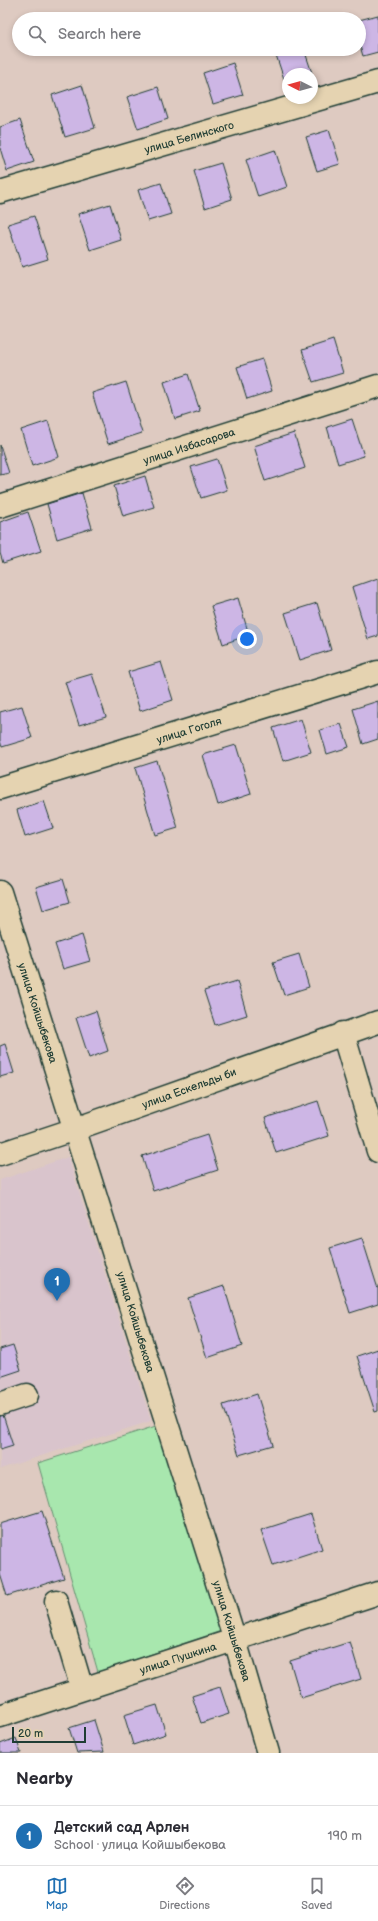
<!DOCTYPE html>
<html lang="en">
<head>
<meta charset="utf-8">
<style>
	body { margin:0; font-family:"Balsamiq Sans",sans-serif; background:#f2f2f3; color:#2b2b33 }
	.compass { position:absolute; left:282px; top:68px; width:36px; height:36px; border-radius:50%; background:#fff; box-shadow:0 2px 6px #0003; rotate:276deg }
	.scale { position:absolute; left:12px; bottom:10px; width:74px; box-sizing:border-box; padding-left:4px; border:2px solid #1f3d34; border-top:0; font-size:11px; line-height:14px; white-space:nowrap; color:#1f3d34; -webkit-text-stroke:3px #e5d3b1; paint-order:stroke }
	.you { position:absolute; left:247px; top:639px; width:14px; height:14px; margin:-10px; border:3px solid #fff; border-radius:50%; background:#1a73e8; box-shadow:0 0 0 6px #1a73e833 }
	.badge { display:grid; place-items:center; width:26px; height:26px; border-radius:50%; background:#1f6fb2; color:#fff; font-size:13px; font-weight:700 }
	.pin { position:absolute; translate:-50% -33px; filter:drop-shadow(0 1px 2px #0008) }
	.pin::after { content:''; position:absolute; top:21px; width:14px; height:12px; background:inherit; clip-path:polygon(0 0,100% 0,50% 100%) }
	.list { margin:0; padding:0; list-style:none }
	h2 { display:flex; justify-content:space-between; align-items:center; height:52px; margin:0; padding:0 16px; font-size:17px }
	h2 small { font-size:13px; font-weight:400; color:#7c7c81 }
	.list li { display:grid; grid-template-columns:26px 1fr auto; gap:12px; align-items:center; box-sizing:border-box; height:60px; padding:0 16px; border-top:1px solid #e1e1e2 }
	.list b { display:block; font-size:15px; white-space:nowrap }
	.list p { margin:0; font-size:13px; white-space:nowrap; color:#7c7c81 }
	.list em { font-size:13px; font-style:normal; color:#7c7c81 }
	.icon { flex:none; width:22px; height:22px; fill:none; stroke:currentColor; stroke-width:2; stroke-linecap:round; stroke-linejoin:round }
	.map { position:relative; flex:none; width:378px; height:1753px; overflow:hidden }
	.search { position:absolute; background:#fff; box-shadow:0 2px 6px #0003; left:12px; right:12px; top:12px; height:44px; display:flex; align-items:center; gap:10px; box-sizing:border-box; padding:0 14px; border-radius:22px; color:#7c7c81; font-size:15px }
	.sheet { height:112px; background:#fff }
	nav { display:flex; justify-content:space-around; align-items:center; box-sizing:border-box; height:56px; border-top:1px solid #e1e1e2; background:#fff; font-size:11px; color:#7c7c81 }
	nav a { display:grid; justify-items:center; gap:2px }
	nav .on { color:#1f6fb2 }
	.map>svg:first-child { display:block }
	.built { fill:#d9c4cc }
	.green { fill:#a8e7ae; stroke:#649271 }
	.building { fill:#cdb6e5; stroke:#1f3d34 }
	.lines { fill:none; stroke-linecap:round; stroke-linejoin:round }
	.minor-casing { stroke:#1f3d34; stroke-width:25 }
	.minor { stroke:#e5d3b1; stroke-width:22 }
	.labels { text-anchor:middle; stroke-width:3.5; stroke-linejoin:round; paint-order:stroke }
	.street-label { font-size:11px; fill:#1f3d34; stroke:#e5d3b1 }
</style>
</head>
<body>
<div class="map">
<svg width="378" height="1753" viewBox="0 0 378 1753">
	<rect width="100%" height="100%" fill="#decac1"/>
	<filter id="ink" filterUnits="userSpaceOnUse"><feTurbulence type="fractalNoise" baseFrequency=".025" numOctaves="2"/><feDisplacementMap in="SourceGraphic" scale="8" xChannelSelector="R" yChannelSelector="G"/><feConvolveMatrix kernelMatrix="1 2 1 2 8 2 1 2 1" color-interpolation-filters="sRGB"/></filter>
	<g filter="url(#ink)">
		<path class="built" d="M68,1157L151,1421L0,1469V1180Z"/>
		<path class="green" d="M156,1426L224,1630L98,1672L38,1463Z"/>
		<path class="building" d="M378,15V52L363,56L359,43V20Z
			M274,49H304L312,73L288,74V81L285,82Z
			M233,63L243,95L213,104L203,73Z
			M82,85L95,128L65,137L52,95Z
			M158,87L168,119L138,129L127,97Z
			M20,120L34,162L7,171L0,148V127Z
			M329,130L340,164L317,171L306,137Z
			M275,150L287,187L258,197L246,160Z
			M221,163L232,199L205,208L194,171Z
			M161,183L171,214L148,221L138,190Z
			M110,204L121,240L90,250L78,214Z
			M34,216L48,259L22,267L8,224Z
			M333,340L343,373L313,382L302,350Z
			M262,359L272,391L247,399L237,367Z
			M188,374L200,411L175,419L164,382Z
			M126,382L142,433L108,444L92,393Z
			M352,419L364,456L338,464L327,427Z
			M48,421L59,457L32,466L21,430Z
			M294,433L305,468L265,481L254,446Z
			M0,445L9,473L0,475Z
			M217,459L227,490L201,498L191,467Z
			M145,476L154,507L123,516L114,486Z
			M82,493L92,528L57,539L47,504Z
			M28,512L41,551L3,563L0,553V522Z
			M378,578V636L368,639L352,587Z
			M238,598L249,635L223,644L211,606Z
			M317,603L331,650L300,660L285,613Z
			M161,662L173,700L140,711L128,672Z
			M92,674L106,717L79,725L65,682Z
			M378,701V739L363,744L353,709Z
			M22,706L32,738L2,747L0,741V712Z
			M301,719L311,752L283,761L273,728Z
			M341,724L349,747L327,754L320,730Z
			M236,745L251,794L218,805L203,755Z
			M157,761L178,828L155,835L135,768Z
			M44,801L53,828L25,837L17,810Z
			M63,879L70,902L43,910L36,887Z
			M82,935L90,961L63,969L55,944Z
			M299,954L309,987L284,995L273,962Z
			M237,981L247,1015L215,1025L204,991Z
			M96,1011L108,1051L89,1058L76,1018Z
			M5,1044L14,1073L0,1077V1046Z
			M318,1101L329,1136L276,1153L265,1118Z
			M207,1135L218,1170L153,1191L142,1156Z
			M362,1238L378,1289V1304L350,1313L330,1248Z
			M224,1286L242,1346L207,1358L188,1298Z
			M13,1345L21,1370L0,1377V1349Z
			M378,1349V1411L375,1412L357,1356Z
			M257,1394L273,1445L239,1455L223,1405Z
			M3,1415L13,1446L0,1450V1416Z
			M42,1511L64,1578L7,1596L0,1574V1524Z
			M311,1514L322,1549L273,1565L261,1530Z
			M350,1642L361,1679L301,1698L290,1661Z
			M220,1687L229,1714L201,1723L192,1696Z
			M157,1705L166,1734L133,1745L124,1715Z
			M94,1720L104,1752L77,1753L69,1728Z
			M16,1738L21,1753H0V1744Z"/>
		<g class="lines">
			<g class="minor-casing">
				<path id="minor" d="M0,192L378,82
					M0,506L378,386
					M0,788L378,672
					M0,892L235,1640L268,1753
					M343,1033L378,1151
					M0,1154L75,1129L378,1022
					M0,1404L27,1395
					M56,1601L82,1689
					M0,1716L378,1593"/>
			</g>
			<use href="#minor" class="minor"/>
		</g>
	</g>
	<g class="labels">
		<g class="street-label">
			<text transform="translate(189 137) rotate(-16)" y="4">улица Белинского</text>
			<text transform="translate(189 446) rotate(-18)" y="4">улица Избасарова</text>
			<text transform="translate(189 730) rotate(-17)" y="4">улица Гоголя</text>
			<text transform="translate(38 1013) rotate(72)" y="4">улица Койшыбекова</text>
			<text transform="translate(189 1088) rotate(-20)" y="4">улица Ескельды би</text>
			<text transform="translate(136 1322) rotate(73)" y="4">улица Койшыбекова</text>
			<text transform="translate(232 1631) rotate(73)" y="4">улица Койшыбекова</text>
			<text transform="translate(178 1658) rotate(-18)" y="4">улица Пушкина</text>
		</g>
	</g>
</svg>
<svg class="compass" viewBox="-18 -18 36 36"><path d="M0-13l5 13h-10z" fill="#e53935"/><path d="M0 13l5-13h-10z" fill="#7c7c81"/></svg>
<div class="scale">20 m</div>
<div class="you"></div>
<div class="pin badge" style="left:57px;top:1301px">1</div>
<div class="search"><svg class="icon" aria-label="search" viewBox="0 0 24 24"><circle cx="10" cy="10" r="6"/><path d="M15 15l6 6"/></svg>Search here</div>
</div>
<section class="sheet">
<h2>Nearby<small></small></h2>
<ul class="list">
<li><span class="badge">1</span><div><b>Детский сад Арлен</b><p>School · улица Койшыбекова</p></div><em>190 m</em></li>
</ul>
</section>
<nav>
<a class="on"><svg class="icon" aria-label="map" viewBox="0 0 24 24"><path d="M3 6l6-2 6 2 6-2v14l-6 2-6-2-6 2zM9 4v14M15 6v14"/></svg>Map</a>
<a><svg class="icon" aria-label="directions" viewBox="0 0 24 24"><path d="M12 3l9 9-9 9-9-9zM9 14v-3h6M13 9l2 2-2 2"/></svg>Directions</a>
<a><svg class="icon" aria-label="saved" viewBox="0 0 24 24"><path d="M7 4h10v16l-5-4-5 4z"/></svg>Saved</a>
</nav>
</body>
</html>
